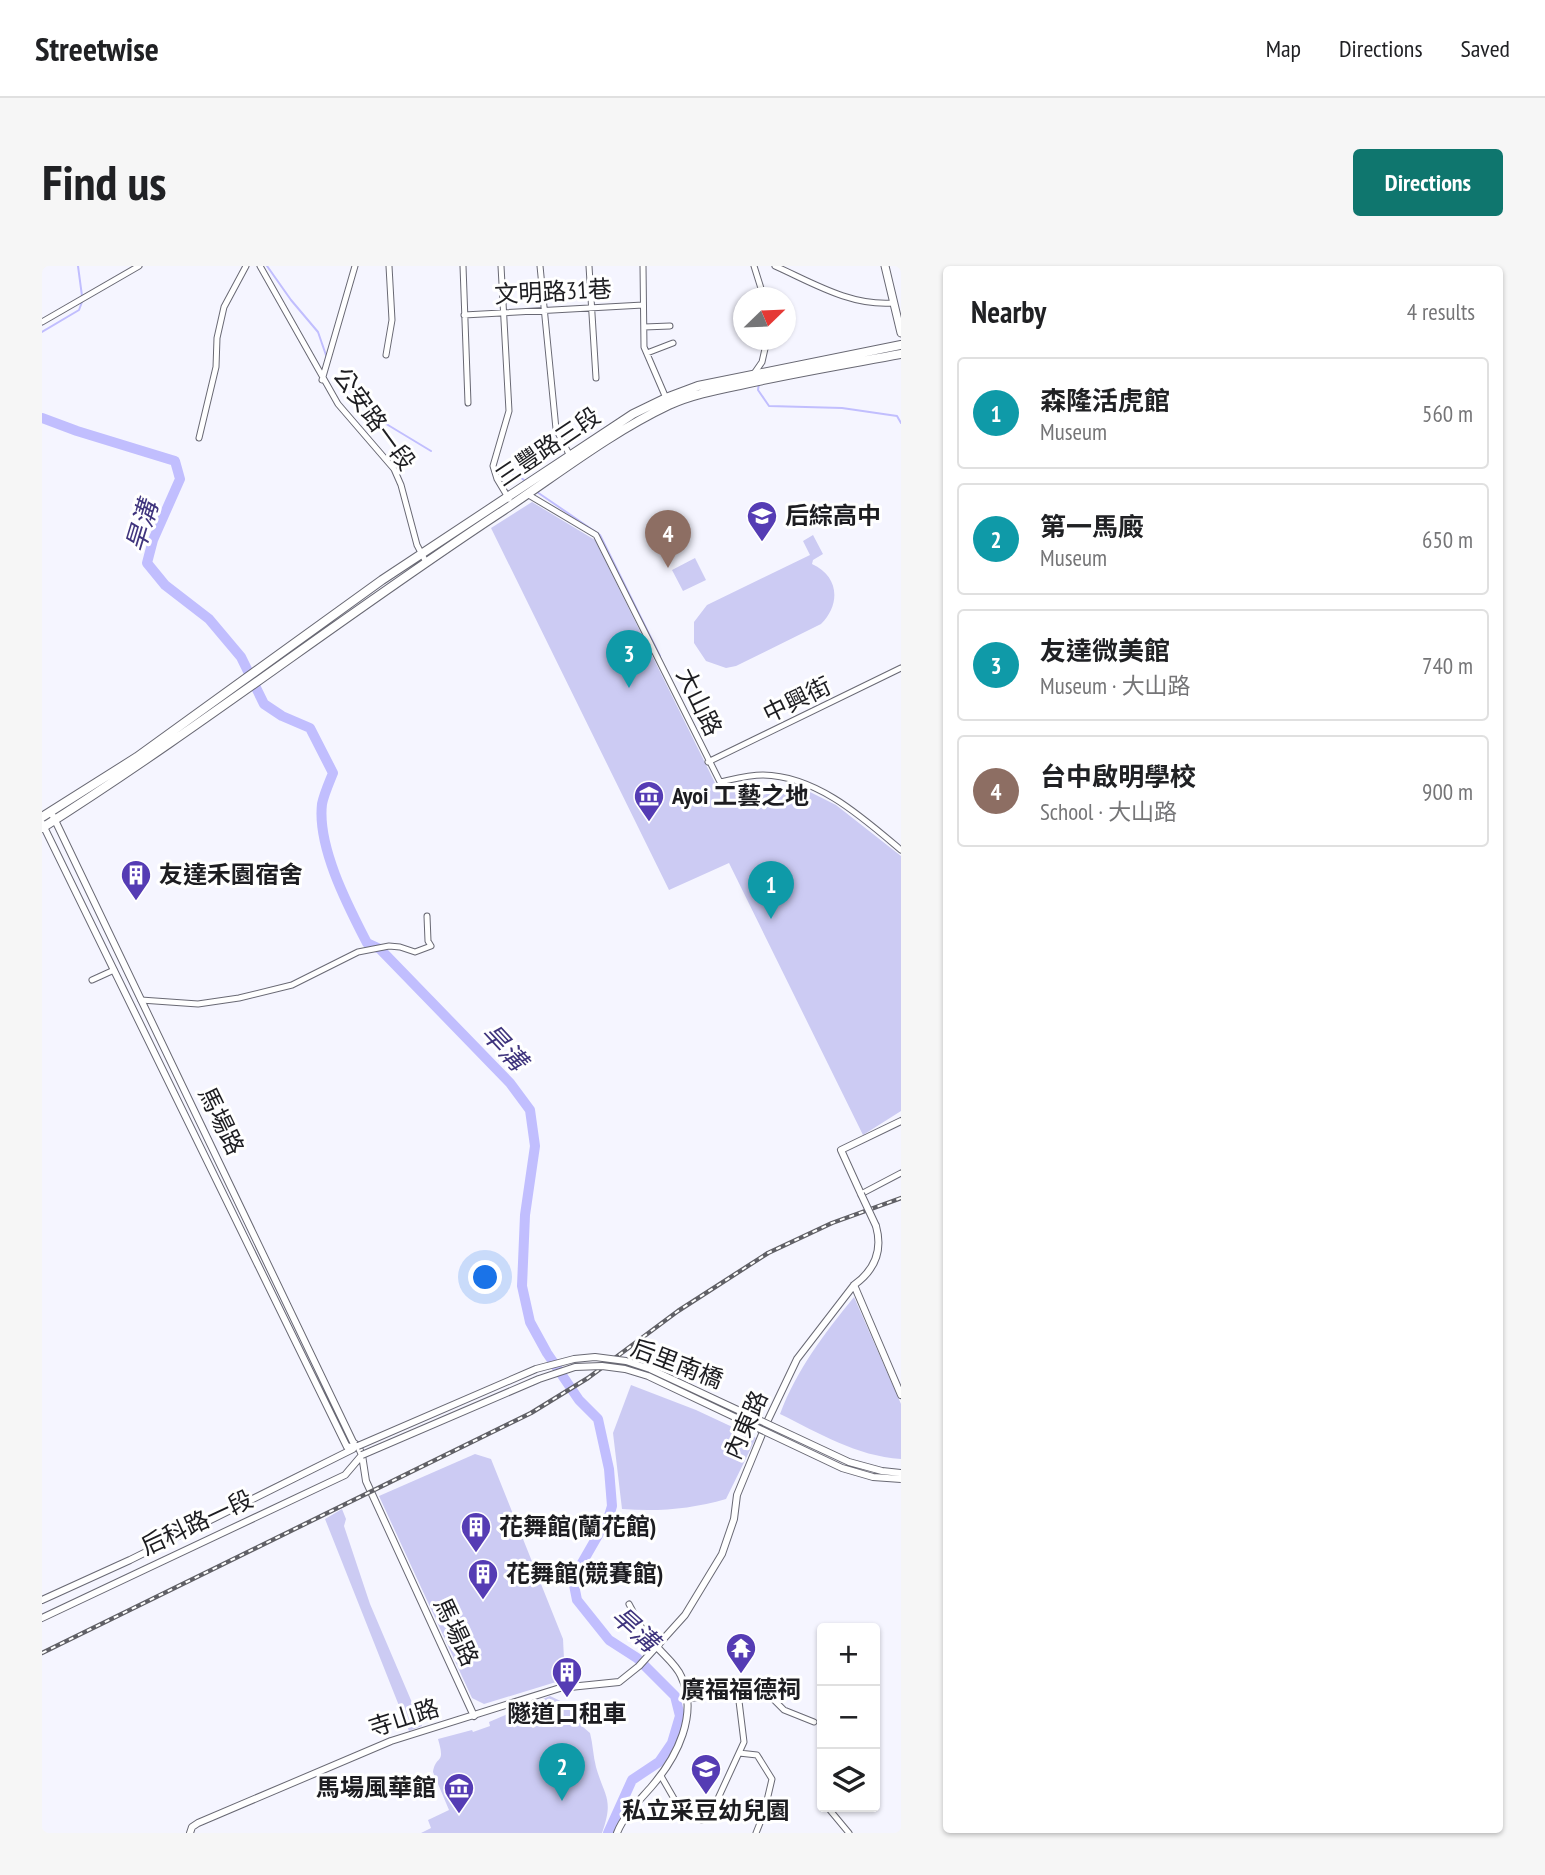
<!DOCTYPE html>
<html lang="en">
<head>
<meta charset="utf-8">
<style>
	body { margin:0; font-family:"PT Sans Narrow","Noto Sans TC",sans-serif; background:#f6f6f6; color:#202124 }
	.controls { position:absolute; right:21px; bottom:21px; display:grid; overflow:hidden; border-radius:7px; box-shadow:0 2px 5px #0004 }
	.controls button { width:63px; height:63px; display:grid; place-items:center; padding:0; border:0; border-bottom:2px solid #e0e0e0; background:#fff; color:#202124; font:35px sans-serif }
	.compass { position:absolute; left:691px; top:21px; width:63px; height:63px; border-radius:50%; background:#fff; box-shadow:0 2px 5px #0004; rotate:67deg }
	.you { position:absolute; left:444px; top:1012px; width:24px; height:24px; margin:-18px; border:5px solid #fff; border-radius:50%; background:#1a73e8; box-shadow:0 0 0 10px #1a73e833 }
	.badge { display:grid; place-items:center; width:46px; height:46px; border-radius:50%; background:#0f766e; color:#fff; font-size:23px; font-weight:700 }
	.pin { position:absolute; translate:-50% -58px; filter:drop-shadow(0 2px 4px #0008) }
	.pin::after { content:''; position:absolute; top:37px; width:24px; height:21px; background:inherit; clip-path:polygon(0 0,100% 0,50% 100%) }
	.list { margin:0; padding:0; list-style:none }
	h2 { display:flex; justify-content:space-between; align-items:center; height:91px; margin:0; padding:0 28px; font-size:30px }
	h2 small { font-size:23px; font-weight:400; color:#757577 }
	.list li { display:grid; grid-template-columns:46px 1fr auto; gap:21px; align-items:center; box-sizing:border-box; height:112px; margin:0 14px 14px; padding:0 14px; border:2px solid #e0e0e0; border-radius:7px }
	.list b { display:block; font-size:26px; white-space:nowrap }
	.list p { margin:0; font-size:23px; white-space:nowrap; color:#757577 }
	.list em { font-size:23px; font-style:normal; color:#757577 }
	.icon { flex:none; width:38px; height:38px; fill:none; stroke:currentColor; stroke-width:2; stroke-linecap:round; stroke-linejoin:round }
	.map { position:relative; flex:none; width:859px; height:1567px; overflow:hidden; border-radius:7px }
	header { display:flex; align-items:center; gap:42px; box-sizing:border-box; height:98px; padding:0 35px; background:#fff; border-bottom:2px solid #e0e0e0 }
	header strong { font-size:33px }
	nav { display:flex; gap:38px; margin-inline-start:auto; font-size:24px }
	.intro { display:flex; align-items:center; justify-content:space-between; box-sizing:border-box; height:168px; padding:0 42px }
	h1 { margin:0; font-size:49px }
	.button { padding:18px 32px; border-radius:7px; background:#0f766e; color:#fff; font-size:24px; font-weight:700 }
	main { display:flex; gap:42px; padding:0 42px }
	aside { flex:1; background:#fff; border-radius:7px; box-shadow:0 2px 5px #0004 }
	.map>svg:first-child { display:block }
	.green { fill:#cccbf3 }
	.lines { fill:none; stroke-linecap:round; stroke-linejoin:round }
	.stream { stroke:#c1befe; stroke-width:2 }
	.river { stroke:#c1befe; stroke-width:10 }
	.minor-casing { stroke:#696974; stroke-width:7 }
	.tertiary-casing { stroke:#696974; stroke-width:8 }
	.secondary-casing { stroke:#696974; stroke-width:9 }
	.primary-casing { stroke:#696974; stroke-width:10 }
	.minor { stroke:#fff; stroke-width:5 }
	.tertiary { stroke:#fff; stroke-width:6 }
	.secondary { stroke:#fff; stroke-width:7 }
	.primary { stroke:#fff; stroke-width:8 }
	.rail-casing { stroke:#606066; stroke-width:4.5 }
	.rail { stroke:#fff; stroke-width:2; stroke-dasharray:5; stroke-linecap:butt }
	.tertiary-bridge-casing { stroke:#696974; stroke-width:8; stroke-linecap:butt }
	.tertiary-bridge { stroke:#fff; stroke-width:6 }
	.labels { text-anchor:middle; stroke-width:6; stroke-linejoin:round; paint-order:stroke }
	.street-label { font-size:24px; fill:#1d1d21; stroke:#fff }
	.poi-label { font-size:24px; font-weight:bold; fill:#1d1d21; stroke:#fff; text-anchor:start }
	.water-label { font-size:26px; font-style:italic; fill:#3f347d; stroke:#fff }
</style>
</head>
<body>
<header>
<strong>Streetwise</strong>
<nav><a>Map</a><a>Directions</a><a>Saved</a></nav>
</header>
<div class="intro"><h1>Find us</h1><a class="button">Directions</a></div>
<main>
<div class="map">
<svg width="859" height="1567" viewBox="0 0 859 1567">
	<rect width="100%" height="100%" fill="#f5f5ff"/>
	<path class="green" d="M490,236L553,274L675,521L693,518L698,535L756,520L794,539L859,590V845L821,869L687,597L627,624L449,262Z
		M771,269L781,288L771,294L770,298C797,310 799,338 779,358L694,400L684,402L664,395L652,377V356L665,339L768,289L761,275Z
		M653,292L664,314L641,325L630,304Z
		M812,1031L859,1138V1193C814,1190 777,1167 738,1148C755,1103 782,1068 812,1031Z
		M589,1119L654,1144L714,1172L684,1233C649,1243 616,1246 580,1243L571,1167Z
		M433,1188L449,1193L521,1373L522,1393L514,1416L442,1438L430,1432L337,1230Z
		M300,1243L304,1253L302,1260L328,1338L380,1460L367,1465L283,1253Z
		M508,1430L527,1439L541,1451V1461L548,1467C551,1478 551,1490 554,1501C563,1532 572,1533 560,1567H379L389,1562L386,1554L407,1544L391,1506C394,1488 404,1500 396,1473L430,1464L431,1466L448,1460L447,1456Z"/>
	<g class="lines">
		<path class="stream" d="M36,0L40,30
			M225,0L249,34L276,66L285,92
			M0,66L37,44L40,36
			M717,117L716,124L727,140L800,142L855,150L859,157
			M304,118L336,153L389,185
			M467,207L477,210L483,215
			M495,226L558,269L618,390"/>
		<path class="river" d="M0,152L35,165L133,195L138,213L111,274L105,297L123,319L167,353L199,391L222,438L240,450L268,462L291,507C287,517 282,528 280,538C275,581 306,640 325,677L338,683L468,817L488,844L493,880L483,949L480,1020L488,1056L505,1087L537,1134L556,1153L567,1203L570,1240L567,1250L536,1304L532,1319L535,1334L567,1374L595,1392L633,1430L638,1450L630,1477L617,1496L590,1514L566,1567"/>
		<g class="minor-casing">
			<path id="minor" d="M218,0L296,138L352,203L359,219L375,279L384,296
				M421,0L426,137
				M459,0L467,145L451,200L455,213L467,233
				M498,0L514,163L528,190
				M547,0L554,112
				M601,0L602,81L624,132
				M712,0L722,32
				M733,0C771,17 808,40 851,37
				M422,49L601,39
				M0,56L97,0
				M602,61L628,60
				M605,87L631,77
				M344,89L350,54L347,0
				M711,109L720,96L725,74
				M280,114L313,0
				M157,172L174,101L175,72L182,41L204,0
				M485,228L554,269L678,516C692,513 707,509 721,509C775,510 820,551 859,584
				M666,496L859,402
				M50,714L72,704
				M99,734L156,738L197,732L250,719L316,686L347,680L358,681L373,686L389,680L386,675L385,650
				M819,928L859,907
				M587,1338L604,1370L615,1381
				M645,1433L714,1423L723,1425L742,1444L772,1456
				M697,1487L715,1489L730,1513L722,1547L714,1567
				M619,1510L638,1543L659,1554L667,1552L702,1476L696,1427
				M787,1543L807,1567"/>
		</g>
		<g class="tertiary-casing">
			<path id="tertiary" d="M11,550L311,1176L316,1180L320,1189L324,1215L432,1450
				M0,557L305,1181L316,1180
				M819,928L799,884L859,855
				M812,1019L859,1129
				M0,1334L88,1294L311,1183
				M0,1352L303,1209L320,1189
				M148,1567L150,1561L156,1557L349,1475L518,1422L577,1416L597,1400L643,1349L680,1288L692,1253L695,1229L725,1156L755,1093L812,1019C833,1004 841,985 834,960
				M575,1567C582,1549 598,1534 610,1520C635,1491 657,1448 639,1410C635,1400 623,1390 615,1381"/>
		</g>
		<g class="secondary-casing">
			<path id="secondary" d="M843,0L859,67"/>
		</g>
		<g class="primary-casing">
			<path id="primary" d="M0,551L95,491L340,314L591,148L624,132L656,120L859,79
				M0,562C158,462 305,347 462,244C516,208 568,167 627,139C649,129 674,124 698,119C751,107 805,98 859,88"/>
		</g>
		<use href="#minor" class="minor"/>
		<use href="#tertiary" class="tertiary"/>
		<use href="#secondary" class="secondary"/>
		<use href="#primary" class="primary"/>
		<g class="rail-casing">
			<path id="rail" d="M0,1387L489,1147L546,1112L636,1045L726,987L790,957L859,932"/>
		</g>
		<use href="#rail" class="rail"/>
		<g class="tertiary-bridge-casing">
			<path id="tertiary-bridge" d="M819,928L834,960
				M316,1180L494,1103L532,1093L553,1091L584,1095L608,1103L807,1196L840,1205L859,1207
				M320,1189L497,1113L533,1101L560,1100L583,1103L606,1110L800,1202L831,1211L859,1213"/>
		</g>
		<use href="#tertiary-bridge" class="tertiary-bridge"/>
	</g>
	<defs>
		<g id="school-pin" transform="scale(1.575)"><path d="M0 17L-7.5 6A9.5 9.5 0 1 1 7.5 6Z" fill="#553cb4" stroke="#fff"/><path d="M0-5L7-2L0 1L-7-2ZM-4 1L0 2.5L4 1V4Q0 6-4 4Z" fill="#fff"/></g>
		<g id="museum-pin" transform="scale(1.575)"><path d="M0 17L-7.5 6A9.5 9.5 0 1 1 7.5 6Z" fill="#553cb4" stroke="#fff"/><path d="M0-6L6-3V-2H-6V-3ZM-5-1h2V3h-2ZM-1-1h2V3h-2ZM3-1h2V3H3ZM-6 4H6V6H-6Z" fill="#fff"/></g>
		<g id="building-pin" transform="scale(1.575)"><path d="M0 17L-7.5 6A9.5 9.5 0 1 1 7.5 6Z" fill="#553cb4" stroke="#fff"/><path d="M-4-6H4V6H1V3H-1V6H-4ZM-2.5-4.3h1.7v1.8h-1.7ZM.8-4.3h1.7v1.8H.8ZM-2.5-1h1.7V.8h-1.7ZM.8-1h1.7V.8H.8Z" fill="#fff"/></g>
		<g id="temple-pin" transform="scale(1.575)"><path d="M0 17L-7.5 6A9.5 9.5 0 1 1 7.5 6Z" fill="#553cb4" stroke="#fff"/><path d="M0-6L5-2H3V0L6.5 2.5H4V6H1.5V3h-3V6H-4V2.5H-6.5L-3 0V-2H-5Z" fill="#fff"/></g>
	</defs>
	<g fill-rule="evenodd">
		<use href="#school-pin" x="720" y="250"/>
		<use href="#museum-pin" x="607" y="530"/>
		<use href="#building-pin" x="94" y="609"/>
		<use href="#building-pin" x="434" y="1261"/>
		<use href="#building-pin" x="441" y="1308"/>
		<use href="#temple-pin" x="699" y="1382"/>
		<use href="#building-pin" x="525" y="1406"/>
		<use href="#school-pin" x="664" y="1503"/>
		<use href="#museum-pin" x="417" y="1522"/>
	</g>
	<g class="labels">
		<g class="street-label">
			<text transform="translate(511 26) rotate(-3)" y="8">文明路31巷</text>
			<text transform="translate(332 153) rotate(54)" y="8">公安路一段</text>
			<text transform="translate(506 181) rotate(-34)" y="8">三豐路三段</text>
			<text transform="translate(755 434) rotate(-26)" y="8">中興街</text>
			<text transform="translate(657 436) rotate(64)" y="8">大山路</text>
			<text transform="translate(179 855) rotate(64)" y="8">馬場路</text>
			<text transform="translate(635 1098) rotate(21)" y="8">后里南橋</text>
			<text transform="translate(704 1159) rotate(-66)" y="8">內東路</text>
			<text transform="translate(155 1257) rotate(-25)" y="8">后科路一段</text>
			<text transform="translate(414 1366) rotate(65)" y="8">馬場路</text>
			<text transform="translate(362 1452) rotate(-18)" y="8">寺山路</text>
		</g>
		<g class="poi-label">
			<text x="743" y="258">后綜高中</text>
			<text x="630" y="538">Ayoi 工藝之地</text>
			<text x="117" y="617">友達禾園宿舍</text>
			<text x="457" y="1269">花舞館(蘭花館)</text>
			<text x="464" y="1316">花舞館(競賽館)</text>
			<text x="699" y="1432" text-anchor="middle">廣福福德祠</text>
			<text x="525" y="1456" text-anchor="middle">隧道口租車</text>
			<text x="394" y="1530" text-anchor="end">馬場風華館</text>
			<text x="664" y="1553" text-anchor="middle">私立采豆幼兒園</text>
		</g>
		<g class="water-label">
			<text transform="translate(100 260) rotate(-73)" y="9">旱溝</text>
			<text transform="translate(462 781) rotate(47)" y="9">旱溝</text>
			<text transform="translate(593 1363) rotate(42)" y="9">旱溝</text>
		</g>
	</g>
</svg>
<div class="controls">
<button>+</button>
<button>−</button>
<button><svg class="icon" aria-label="layers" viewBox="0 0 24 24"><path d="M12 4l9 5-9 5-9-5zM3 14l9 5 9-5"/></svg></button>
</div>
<svg class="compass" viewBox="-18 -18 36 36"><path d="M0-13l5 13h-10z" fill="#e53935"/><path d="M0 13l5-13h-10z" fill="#757577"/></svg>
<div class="you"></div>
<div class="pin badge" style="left:729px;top:653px;background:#0f9aa8">1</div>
<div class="pin badge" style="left:520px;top:1535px;background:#0f9aa8">2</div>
<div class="pin badge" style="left:587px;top:422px;background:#0f9aa8">3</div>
<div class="pin badge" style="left:626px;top:302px;background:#8d6e63">4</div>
</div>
<aside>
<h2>Nearby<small>4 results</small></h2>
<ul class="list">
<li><span class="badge" style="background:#0f9aa8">1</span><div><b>森隆活虎館</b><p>Museum</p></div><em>560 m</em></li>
<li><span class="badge" style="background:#0f9aa8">2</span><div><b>第一馬廄</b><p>Museum</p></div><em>650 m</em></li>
<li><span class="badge" style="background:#0f9aa8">3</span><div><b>友達微美館</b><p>Museum · 大山路</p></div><em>740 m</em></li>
<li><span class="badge" style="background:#8d6e63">4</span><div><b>台中啟明學校</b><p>School · 大山路</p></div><em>900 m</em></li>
</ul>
</aside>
</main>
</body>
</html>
